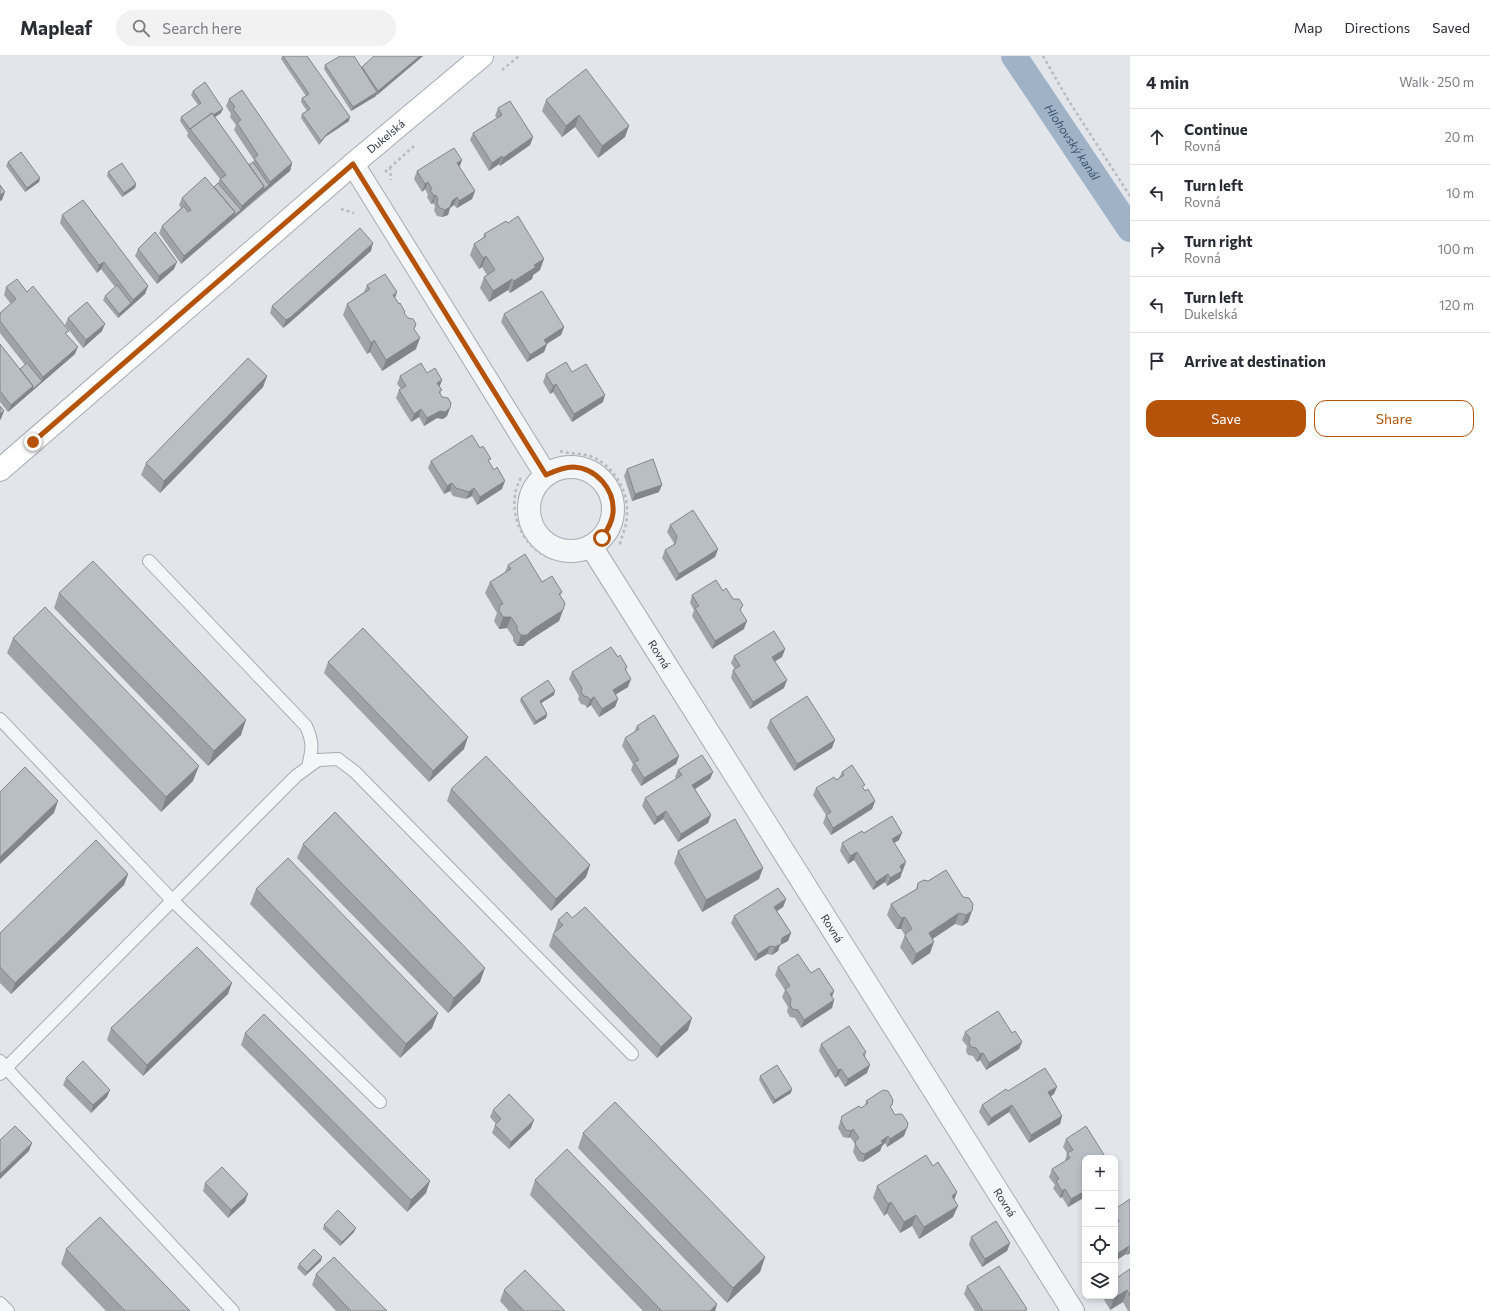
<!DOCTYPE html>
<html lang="en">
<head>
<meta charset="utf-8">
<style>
	body { margin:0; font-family:Commissioner,sans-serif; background:#f2f2f3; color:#2b2b33 }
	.controls { position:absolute; right:12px; bottom:12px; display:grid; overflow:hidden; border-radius:8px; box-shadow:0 2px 6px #0003 }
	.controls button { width:36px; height:36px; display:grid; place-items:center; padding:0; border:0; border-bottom:1px solid #e1e1e2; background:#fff; color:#2b2b33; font:20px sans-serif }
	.stop { position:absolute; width:12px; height:12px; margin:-9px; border:3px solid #b45309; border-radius:50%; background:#fff }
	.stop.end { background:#b45309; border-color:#fff; box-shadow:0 1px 4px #0008 }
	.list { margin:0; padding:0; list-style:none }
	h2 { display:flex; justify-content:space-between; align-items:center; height:52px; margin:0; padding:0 16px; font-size:17px }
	h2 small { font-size:13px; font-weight:400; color:#7c7c81 }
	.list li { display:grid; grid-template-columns:26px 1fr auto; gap:12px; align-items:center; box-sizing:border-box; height:56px; padding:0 16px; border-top:1px solid #e1e1e2 }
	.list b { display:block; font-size:15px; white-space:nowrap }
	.list p { margin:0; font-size:13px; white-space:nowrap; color:#7c7c81 }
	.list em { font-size:13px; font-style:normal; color:#7c7c81 }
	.actions { display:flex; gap:8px; padding:12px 16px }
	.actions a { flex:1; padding:9px 0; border:1px solid #b45309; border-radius:12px; text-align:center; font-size:14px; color:#b45309 }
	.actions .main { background:#b45309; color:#fff }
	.icon { flex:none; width:22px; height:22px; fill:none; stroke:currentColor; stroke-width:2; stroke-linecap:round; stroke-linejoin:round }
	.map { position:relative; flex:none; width:1130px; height:1255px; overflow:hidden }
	header { display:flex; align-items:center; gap:24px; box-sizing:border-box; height:56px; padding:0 20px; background:#fff; border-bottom:1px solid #e1e1e2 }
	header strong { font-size:19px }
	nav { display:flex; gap:22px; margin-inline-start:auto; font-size:14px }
	.search { width:280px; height:36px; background:#f2f2f3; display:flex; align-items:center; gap:10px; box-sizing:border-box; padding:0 14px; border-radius:22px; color:#7c7c81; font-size:15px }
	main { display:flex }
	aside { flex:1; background:#fff }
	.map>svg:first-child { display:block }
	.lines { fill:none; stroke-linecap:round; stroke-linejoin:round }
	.canal { stroke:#a0b3c6; stroke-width:26 }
	.lane-casing { stroke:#a7acb3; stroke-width:14 }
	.street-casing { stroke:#a7acb3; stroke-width:24 }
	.secondary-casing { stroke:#a7acb3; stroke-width:24 }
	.path { stroke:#b8bbc0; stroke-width:2.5; stroke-dasharray:3 3; stroke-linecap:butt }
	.lane { stroke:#f4f5f7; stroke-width:12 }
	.street { stroke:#f4f5f7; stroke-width:22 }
	.secondary { stroke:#fff; stroke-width:22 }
	.wall { fill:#9fa3a9 }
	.shaded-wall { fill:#82858a }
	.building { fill:#b9bec5; stroke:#82858a }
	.route { stroke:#b45309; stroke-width:5 }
	.labels { text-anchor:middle; stroke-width:3.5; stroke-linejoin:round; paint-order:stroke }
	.street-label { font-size:11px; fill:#2b333f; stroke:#f1f3f6 }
	.water-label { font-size:12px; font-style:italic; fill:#385370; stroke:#f1f3f6 }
</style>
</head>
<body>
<header>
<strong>Mapleaf</strong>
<div class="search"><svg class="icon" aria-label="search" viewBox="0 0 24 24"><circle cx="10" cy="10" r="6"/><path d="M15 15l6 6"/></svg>Search here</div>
<nav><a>Map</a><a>Directions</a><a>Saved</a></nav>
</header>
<main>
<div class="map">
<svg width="1130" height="1255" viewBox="0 0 1130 1255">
	<rect width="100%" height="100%" fill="#e2e5e9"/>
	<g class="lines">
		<path class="canal" id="s1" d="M1014,0L1130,173"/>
		<g class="lane-casing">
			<path id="lane" d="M149,505L306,670C314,687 312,694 308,711
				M0,663L172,844L380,1046
				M0,1005L6,1012L296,720L318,704L338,703L355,716L632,998
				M0,1018L6,1012L233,1255
				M0,1247L8,1255"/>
		</g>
		<g class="street-casing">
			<g id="street">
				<path d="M353,108L546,419"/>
				<circle cx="571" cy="453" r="42"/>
				<path id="s2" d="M591,490L1073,1255"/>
			</g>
		</g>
		<g class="secondary-casing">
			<g id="secondary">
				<path id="s3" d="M0,414L353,108L482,0"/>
			</g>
		</g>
		<path class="path" d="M1043,0L1067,42L1130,140
			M502,14L519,0
			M390,111L391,124
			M385,116L414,90
			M341,153L354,157
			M560,395C569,398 580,397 590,400C612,408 628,433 627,456C627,463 626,469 624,475C623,480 620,484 620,489
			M521,422C507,446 516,480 539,496C549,504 562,504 574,507"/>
		<use href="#lane" class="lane"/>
		<use href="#street" class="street"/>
		<use href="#secondary" class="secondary"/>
	</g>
	<path class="wall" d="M282,0H307L349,65L325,81L319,89L301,62L302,58L307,55L301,46L302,42L306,40L281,3Z
		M374,0H423L377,39H376V40L351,55L324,13L325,9L361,12L362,11Z
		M193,35L221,57L215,61L249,109L253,106L254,104L234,74L236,69L230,61L231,58L226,50L229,43L292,107L290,115L181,208L159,177L162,170L181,152L179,149L182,142L214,131L218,127L220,123L187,80L188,77L180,65L181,61L198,49L191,39Z
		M546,44L625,81L598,102L575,71L562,81L542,55Z
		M498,52L533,81L530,89L500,110L499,108L489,115L470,84L473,77L497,62L495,60Z
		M462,104L459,111L475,135L472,143L457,152L454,149L450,152L448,159L442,161L437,160L434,155L435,150L433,147L431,148L427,141L428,139L425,133L422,136L414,123L417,115Z
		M8,106L40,122L39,126L25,136L6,110Z
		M108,116L136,128L135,132L122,141L107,120Z
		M62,159L148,230L145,238L118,262L103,244L105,240L115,231L101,213L97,217L60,167Z
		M484,178L540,214L533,219L532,223L510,237L508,234L489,246L480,232L484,221L487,219L482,211L479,213L470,199L474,188L483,182Z
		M138,193L174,213L157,228L135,200Z
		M371,195L288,268L283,272L270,257L272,250Z
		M367,229L395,242L414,273L416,293L382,315L370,296L367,298L343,259L347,248L364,236Z
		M6,231L27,236L67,279L75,298L8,356L0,346V288L20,313L25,309L0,277V257L11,248L4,239Z
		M504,258L564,271L561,279L547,288L544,296L527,306L501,266Z
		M68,262L102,275L83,292L65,269Z
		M572,316L603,346L572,366L553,336L550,338L543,326L546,318Z
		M427,317L442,324L440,330L441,339L450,352L447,360L443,363L437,362L424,370L419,361L411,366L396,342L399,334L401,333L397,328L400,320Z
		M267,320L263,331L160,437L141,419L146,407Z
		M431,405L489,407L502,433L477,449L472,440L466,443L453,440L450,435L444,438L428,412Z
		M627,413L659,436L632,445L624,420Z
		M670,469L718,493L715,501L676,525L662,502L665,494L673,489L674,487L667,476Z
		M508,509L562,536L560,540L563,554L559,565L528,585L523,590H517L513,585V581L507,572L499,573L494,565L497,557L485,537L490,526L505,516Z
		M723,535L733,543L743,549L740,555L744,573L712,593L692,560L694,554L690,547L692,539Z
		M59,537L241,679L208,710L54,552Z
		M13,582L193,725L161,756L7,597Z
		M785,593L782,601L775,605L784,632L750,653L731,622L733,614L735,613L731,607L734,600Z
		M618,601L627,611L626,615L628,631L615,639L618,643L615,651L599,661L591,649L587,652L585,649L581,648L578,643L579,640L569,623L572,616Z
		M328,606L464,693L429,726L324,617Z
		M554,639L541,647L547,658L546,662L534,669L520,645L521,642Z
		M770,664L832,692L794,715L767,672Z
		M637,670L679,700L676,708L641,730L631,714L633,708L622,690L625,682L634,676Z
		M678,714L713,716L710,723L695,733L711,759L708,767L678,786L663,763L654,769L642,750L645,742L676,723L675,721Z
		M842,716L863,733L875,745L872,753L831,779L823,767L826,759L813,739L816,732L836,724L839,722Z
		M451,733L590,809L586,821L551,855L447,745Z
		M864,777L899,784L894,787L903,814L902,815L900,822L887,830L885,826L873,834L854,804L848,808L840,795L842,787Z
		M303,788L480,926L448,957L297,802Z
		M678,795L759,823L702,856L674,807Z
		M128,818L124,829L11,938L0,927V877Z
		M918,827L963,841L968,866L962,870L955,868L932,883L930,897L912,909L900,891L905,879L901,873H897L895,871L887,859L891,848L916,833Z
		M256,833L438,957L432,972L400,1002L250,848Z
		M786,843L783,851L777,855L791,877L788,885L780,889L778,895L772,899L767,898L755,905L731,867L734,860Z
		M572,862L688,974L657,1002L549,890L553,878L555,876H554L558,864Z
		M778,911L811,917L834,935L832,941L834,944L832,952L801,972L795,962L790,961L787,956L788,951L782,941L785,934L775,919Z
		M228,938L143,1020L107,984L111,972Z
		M965,976L1012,977L1022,986L1019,993L986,1014L980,1004L977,1006L973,1000L968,999L966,995L967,990L962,984Z
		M245,977L426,1137L407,1156L241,989Z
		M821,988L866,996L865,1001L867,1017L845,1031L838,1020L835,1022L819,995Z
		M760,1020L791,1037L773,1048L759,1024Z
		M66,1022L107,1041L91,1057L63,1029Z
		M1008,1035L1054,1038L1050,1041L1062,1060L1060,1068L1029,1087L1009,1056L988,1070L979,1056L982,1049Z
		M866,1045L891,1052L904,1080L887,1091L885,1087L882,1090L880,1095L863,1106L858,1105L853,1096L855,1088L850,1081L848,1082L843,1081L838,1072L842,1060L861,1052L865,1050Z
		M493,1054L531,1072L509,1093L492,1077L495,1069L496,1068L490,1061Z
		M583,1077L765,1201L760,1216L727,1247L578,1092Z
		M1066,1083L1085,1102V1141L1068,1151L1062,1141L1060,1142L1053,1132L1055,1129L1049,1121L1052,1113L1065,1105L1067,1097L1063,1091Z
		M933,1110L957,1136L954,1144L953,1161L919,1183L912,1170L900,1177L887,1157L884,1160L873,1142L877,1130Z
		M535,1124L717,1248L715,1255H643L530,1139Z
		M205,1127L245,1146L228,1162L203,1135Z
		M1130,1143V1197L1127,1199L1126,1198L1115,1205V1153Z
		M324,1169L354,1176L340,1190L323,1173Z
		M971,1181L1010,1187L1007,1195L982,1211L969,1189Z
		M66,1193L190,1255H106L61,1208Z
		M321,1205L305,1220L297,1212L299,1208Z
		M1130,1213V1255H1128L1123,1246L1110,1254L1102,1240H1115Z
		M316,1218L387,1255H336L312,1229Z
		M967,1230L1027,1253L1026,1255H975L964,1238Z
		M504,1234L565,1255H509L500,1245Z"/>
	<path class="shaded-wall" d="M420,0H423L377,39L378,35Z
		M377,36L376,40L351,55L353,51Z
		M223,53L221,57L193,76L192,74Z
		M579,59L575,71L562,81L566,70Z
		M350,61L349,65L325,81L319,89L321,85L327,78Z
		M629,70L625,81L598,102L602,90Z
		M533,81L530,89L500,110L503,102Z
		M502,100L499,108L489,115L492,107Z
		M462,104L459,112L457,107Z
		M292,107L290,115L261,138L263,134L269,129L270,126Z
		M40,122L39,126L25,136L27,132Z
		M428,126L425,133L422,136L425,128Z
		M136,128L135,132L122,141L124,137Z
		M264,130L261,138L181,208L184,200L235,156L241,154L242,150Z
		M475,135L472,143L457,152L459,145Z
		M5,136L2,144L0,145V139Z
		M436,139L433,147L431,148L434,140Z
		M457,141L454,149L450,152L448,159L442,161L445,154L452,145Z
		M373,187L371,195L288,268L283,272L286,264Z
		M486,200L482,211L479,213L483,202Z
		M544,203L540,214L533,219L532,223L510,237L514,225L534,209Z
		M104,206L101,213L97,217L99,209Z
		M177,206L174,213L157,228L159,220Z
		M512,223L508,234L489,246L493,235Z
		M148,230L145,238L118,262L119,258L131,247L133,244Z
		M397,236L393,248V239Z
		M105,268L102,275L83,292L86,284Z
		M564,271L561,279L541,291L544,284Z
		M420,282L416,293L382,315L386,304Z
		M374,284L370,296L367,298L371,287Z
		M547,288L544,296L527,306L530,299Z
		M78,291L75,298L8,356L11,349L33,330L42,325L43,321Z
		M267,320L263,331L160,437L164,425Z
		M442,324L439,331L437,327Z
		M556,328L553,336L550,338L553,330Z
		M605,339L603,346L572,366L574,358Z
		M450,352L447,360L443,363L437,362L424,370L427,362L440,355Z
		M421,353L419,361L411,366L414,358Z
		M4,355L1,363L0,364V358Z
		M505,425L502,433L477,449L480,441Z
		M452,427L450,435L444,438L447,430Z
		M662,429L659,436L632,445L635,438Z
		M474,432L472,440L466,443L469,436Z
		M718,493L715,501L676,525L679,518Z
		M563,554L559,565L528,585L523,590H517L521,579L532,574Z
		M503,561H511L507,572L499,573Z
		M747,565L744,573L712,593L715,585Z
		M785,593L782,601L769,609L772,601Z
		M631,623L628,631L610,642L613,634Z
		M787,624L784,632L750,653L753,646Z
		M555,635L554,639L538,649L540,645Z
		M594,641L591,649L587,652L590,644Z
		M618,643L615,651L599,661L602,653Z
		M547,658L546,662L534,669L536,665Z
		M246,664L241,679L208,710L214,695Z
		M468,681L464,693L429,726L433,715Z
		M835,684L832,692L794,715L797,708Z
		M679,700L676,708L641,730L644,722Z
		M199,710L193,725L161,756L166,741Z
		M713,716L710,723L689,737L692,729Z
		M58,745L54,757L0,808V801Z
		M875,745L872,753L831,779L833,772Z
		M666,755L663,763L654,769L657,761Z
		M711,759L708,767L678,786L681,778Z
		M902,777L899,784L889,790L892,783Z
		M857,796L854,804L848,808L850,800Z
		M906,806L900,822L887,830L890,822L900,810Z
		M590,809L586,821L551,855L556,843Z
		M763,812L759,823L702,856L706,844Z
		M128,818L124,829L11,938L15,927Z
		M888,818L885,826L873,834L876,826Z
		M786,843L783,851L771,859L774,851Z
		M972,855L968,866L962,870L966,859Z
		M959,857L955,868L925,888L929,877Z
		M905,861L901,873H897L902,862Z
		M791,877L788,885L780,889L778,895L772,899L775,891L782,882Z
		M934,886L930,897L912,909L916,898Z
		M770,890L767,898L755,905L758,898Z
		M485,912L480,926L448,957L454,942Z
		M232,927L228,938L143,1020L147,1009Z
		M834,935L831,943L830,938Z
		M834,944L832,952L801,972L804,964Z
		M438,957L432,972L400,1002L406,988Z
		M692,962L688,974L657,1002L661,991Z
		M1022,986L1019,993L986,1014L989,1007Z
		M983,997L980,1004L977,1006L980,998Z
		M870,1009L867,1017L845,1031L848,1023Z
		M841,1013L838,1020L835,1022L838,1014Z
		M1057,1031L1054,1038L1045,1044L1048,1036Z
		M792,1033L791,1037L773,1048L775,1044Z
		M110,1034L107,1041L91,1057L93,1049Z
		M1012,1049L1009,1056L988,1070L991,1062Z
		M1062,1060L1060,1068L1029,1087L1031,1079Z
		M534,1064L531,1072L509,1093L511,1086Z
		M907,1072L904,1080L887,1091L890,1083Z
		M853,1073L850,1081L848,1082L851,1075Z
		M888,1080L885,1087L882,1090L880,1095L863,1106L865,1098L881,1085Z
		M32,1087L29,1095L0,1123V1118Z
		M430,1125L426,1137L407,1156L411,1144Z
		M1065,1133L1062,1141L1060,1142L1062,1135Z
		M1085,1135V1141L1068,1151L1071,1143Z
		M957,1136L953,1147L952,1140Z
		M248,1138L245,1146L228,1162L231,1154Z
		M891,1146L887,1157L884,1160L888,1148Z
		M958,1150L953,1161L919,1183L924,1171Z
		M916,1159L912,1170L900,1177L904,1166Z
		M356,1172L354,1176L340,1190L342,1186Z
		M1010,1187L1007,1195L982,1211L985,1203Z
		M1129,1190L1126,1198L1115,1205V1203L1117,1198Z
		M1130,1191V1197L1127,1199L1130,1192Z
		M322,1201L321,1205L305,1220L307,1216Z
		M765,1201L760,1216L727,1247L733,1232Z
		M1127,1234L1123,1246L1110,1254L1114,1242Z
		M717,1248L715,1255H710Z"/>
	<path class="building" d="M283,0H307L350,61L327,78L321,85L302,58L310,53L302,42L309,38Z
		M340,0H354L377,36L353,51L325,9Z
		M374,0H420L378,35L362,11Z
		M586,13L629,70L602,90L579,59L566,70L546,44Z
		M205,26L223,53L213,59L212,57L190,73L181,61L201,47L193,35Z
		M242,34L292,107L270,126L254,102L258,99L237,67L241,64L233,53L235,51L229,43Z
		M510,45L533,81L503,102L502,100L492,107L473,77L502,59L498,52Z
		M212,57L264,130L242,150L220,123L226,119L190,73Z
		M454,92L462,104L457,107L475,135L459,145L457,141L452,145L450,151L445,154L440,152L437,148L438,143L436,139L434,140L430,134L432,133L428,126L425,128L417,115Z
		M21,96L40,122L27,132L8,106Z
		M253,106L269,129L263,134L264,130L249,109Z
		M122,107L136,128L124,137L108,116Z
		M205,121L235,156L184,200L162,170L184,150L188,156L191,154L182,142Z
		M218,127L241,154L233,160L235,156L214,131Z
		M0,129L5,136L0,139Z
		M83,144L148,230L133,244L104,206L99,209L62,159Z
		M518,160L544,203L534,209L536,211L514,225L512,223L493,235L484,221L495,214L486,200L483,202L474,188L486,180L484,178L506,165L508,167Z
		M360,172L373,187L291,261L286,264L272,250Z
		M155,176L177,206L159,220L138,193Z
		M385,218L397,236L393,239L399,248L400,247L405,256L404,257L408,262L413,263L416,268L414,273L420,282L386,304L374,284L371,287L347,248L370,233L367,229Z
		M17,223L27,236L33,230L69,275L65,277L78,291L43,321L0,265V257L16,243L6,231Z
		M117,229L131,247L119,258L105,240Z
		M542,235L564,271L544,284L547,288L530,299L504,258Z
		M87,246L105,268L86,284L68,262Z
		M0,288L33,330L11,349L0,335Z
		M248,302L267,320L164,425L146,407Z
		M566,306L572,316L586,308L605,339L574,358L556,328L553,330L546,318Z
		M27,307L42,325L32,334L33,330L20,313Z
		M421,307L427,317L435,312L442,324L437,327L442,334L439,336L442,341L448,342L451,347L450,352L445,356L440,355L427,362L421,353L414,358L399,334L406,330L400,320Z
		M0,350L4,355L0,358Z
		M472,379L480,392L483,390L491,403L488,404L494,414L497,411L505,425L480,441L474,432L469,436L456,432L452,427L447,430L431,405Z
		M653,403L662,429L635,438L627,413Z
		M693,454L718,493L679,518L665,494L675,488L677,480L670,469Z
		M525,498L542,526L552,520L562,536L559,538L565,547L563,554L532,574L527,579H521L517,574V570L511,561H503L499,554L500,549L503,548L490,526L511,513L508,509Z
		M93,505L246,664L214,695L59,537Z
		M716,524L723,535L726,532L733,543H739L743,549L740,554L747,565L715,585L695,552L699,550L692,539Z
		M45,551L199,710L166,741L13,582Z
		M363,572L468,681L433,715L328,606Z
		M774,575L785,593L772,601L787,624L753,646L733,614L740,610L734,600Z
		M611,591L618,601L620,599L627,611L625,613L631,623L613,634L618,643L602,653L594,641L590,644L588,641L584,640L581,636L582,632L572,616Z
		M548,624L555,635L540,645L547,658L536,665L521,642Z
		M807,640L835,684L797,708L770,664Z
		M654,659L679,700L644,722L634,706L639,704L625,682L639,673L637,670Z
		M702,699L713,716L692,729L711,759L681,778L666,755L657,761L645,742L682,719L678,714Z
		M486,700L590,809L556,843L451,733Z
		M852,709L865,729L862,730L865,735L868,733L875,745L833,772L826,759L831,756L816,732L834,721L836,724L844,719L842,716Z
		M25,711L58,745L0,801V736Z
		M335,756L485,912L454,942L303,788Z
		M892,760L902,777L892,783L906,806L900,810L902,815L890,822L888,818L876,826L857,796L850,800L842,787L862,775L864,777Z
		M735,763L763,812L706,844L678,795Z
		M96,784L128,818L15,927L0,911V877Z
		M288,802L438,957L406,988L256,833Z
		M946,814L963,841L969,842L973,848L972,855L966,859L959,857L929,877L934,886L916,898L905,880L906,877L912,873L905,861L902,862L899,860L891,848L917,833L918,827L924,824L928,825Z
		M778,832L786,843L774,851L791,877L782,882L781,888L775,891L770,890L758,898L734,860Z
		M585,851L692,962L661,991L553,878L563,869L558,864L567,856L572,862Z
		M197,891L232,927L147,1009L111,972Z
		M798,898L811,917L819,912L834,935L830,938L834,944L804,964L798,954L792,953L790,948L791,943L785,933L790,930L778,911Z
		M998,955L1012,977L1015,975L1022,986L989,1007L983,997L980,998L976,992L971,991L969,987L970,982L965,976Z
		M264,958L430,1125L411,1144L245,977Z
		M849,970L866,996L863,998L870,1009L848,1023L841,1013L838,1014L821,988Z
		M83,1005L110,1034L93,1049L66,1022Z
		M777,1009L792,1033L775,1044L760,1020Z
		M1045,1012L1057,1031L1048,1036L1062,1060L1031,1079L1012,1049L991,1062L982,1049L1006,1033L1008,1035Z
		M883,1034L888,1035L893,1044L892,1049L890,1050L895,1059L898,1058H902L908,1067L907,1072L890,1083L888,1080L881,1085L883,1087L865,1098L861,1097L855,1088L856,1084L859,1082L853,1073L851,1075L846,1074L841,1065L842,1060L859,1050L861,1052L868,1047L866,1045Z
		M509,1038L534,1064L511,1086L495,1069L501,1063L493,1054Z
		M615,1046L765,1201L733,1232L583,1077Z
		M15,1070L32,1087L0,1118V1084Z
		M1086,1070L1106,1102H1085V1135L1071,1143L1065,1133L1062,1135L1056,1125L1059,1123L1052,1113L1070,1102L1067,1097L1073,1094L1066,1083Z
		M567,1093L717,1248L710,1255H662L535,1124Z
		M926,1099L933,1110L938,1106L957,1136L952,1140L958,1150L924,1171L916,1159L904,1166L891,1146L888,1148L877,1130Z
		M222,1111L248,1138L231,1154L205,1127Z
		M1130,1143V1191L1129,1190L1117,1198L1115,1195V1168L1119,1165L1115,1159V1153Z
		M338,1154L356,1172L342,1186L324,1169Z
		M100,1161L190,1255H125L66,1193Z
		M996,1165L1010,1187L985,1203L971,1181Z
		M314,1193L322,1201L307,1216L299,1208Z
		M334,1201L387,1255H351L316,1218Z
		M999,1210L1027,1253L1024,1255H983L967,1230Z
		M1130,1213V1240L1127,1234L1114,1242L1113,1240H1115V1223Z
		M525,1214L565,1255H524L504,1234Z"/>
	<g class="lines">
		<path class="route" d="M33,386L353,108L546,419C555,415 563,411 573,411C596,412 615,433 613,457C612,467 607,474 602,482"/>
	</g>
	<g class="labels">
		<g class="street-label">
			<text dy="4" stroke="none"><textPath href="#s3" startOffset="510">Dukelská</textPath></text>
			<text dy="4" stroke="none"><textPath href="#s2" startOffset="128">Rovná</textPath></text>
			<text dy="4" stroke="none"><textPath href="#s2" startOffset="452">Rovná</textPath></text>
			<text dy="4" stroke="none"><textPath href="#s2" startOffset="776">Rovná</textPath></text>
		</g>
		<g class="water-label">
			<text dy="4" stroke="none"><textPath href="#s1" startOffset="104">Hlohovský kanál</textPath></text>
		</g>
	</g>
</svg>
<div class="controls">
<button>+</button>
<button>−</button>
<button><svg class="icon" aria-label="locate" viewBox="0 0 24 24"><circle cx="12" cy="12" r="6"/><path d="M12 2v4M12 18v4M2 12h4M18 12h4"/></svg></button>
<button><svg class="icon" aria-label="layers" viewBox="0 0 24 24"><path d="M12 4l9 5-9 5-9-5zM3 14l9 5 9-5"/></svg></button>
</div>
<div class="stop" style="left:602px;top:482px"></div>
<div class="stop end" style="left:33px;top:386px"></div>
</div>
<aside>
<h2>4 min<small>Walk · 250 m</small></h2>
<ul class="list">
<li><svg class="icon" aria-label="ahead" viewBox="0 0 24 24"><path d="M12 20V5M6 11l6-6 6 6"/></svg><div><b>Continue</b><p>Rovná</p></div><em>20 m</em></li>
<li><svg class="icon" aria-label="left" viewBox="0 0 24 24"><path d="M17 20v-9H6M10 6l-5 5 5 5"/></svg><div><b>Turn left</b><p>Rovná</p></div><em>10 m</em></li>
<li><svg class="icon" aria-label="right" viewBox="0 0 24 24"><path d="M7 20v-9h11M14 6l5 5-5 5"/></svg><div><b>Turn right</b><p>Rovná</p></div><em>100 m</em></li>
<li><svg class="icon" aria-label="left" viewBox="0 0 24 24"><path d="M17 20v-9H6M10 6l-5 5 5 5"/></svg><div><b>Turn left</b><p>Dukelská</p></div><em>120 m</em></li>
<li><svg class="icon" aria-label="arrive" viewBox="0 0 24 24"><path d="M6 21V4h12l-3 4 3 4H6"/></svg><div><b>Arrive at destination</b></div></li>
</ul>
<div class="actions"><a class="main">Save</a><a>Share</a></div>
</aside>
</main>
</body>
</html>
